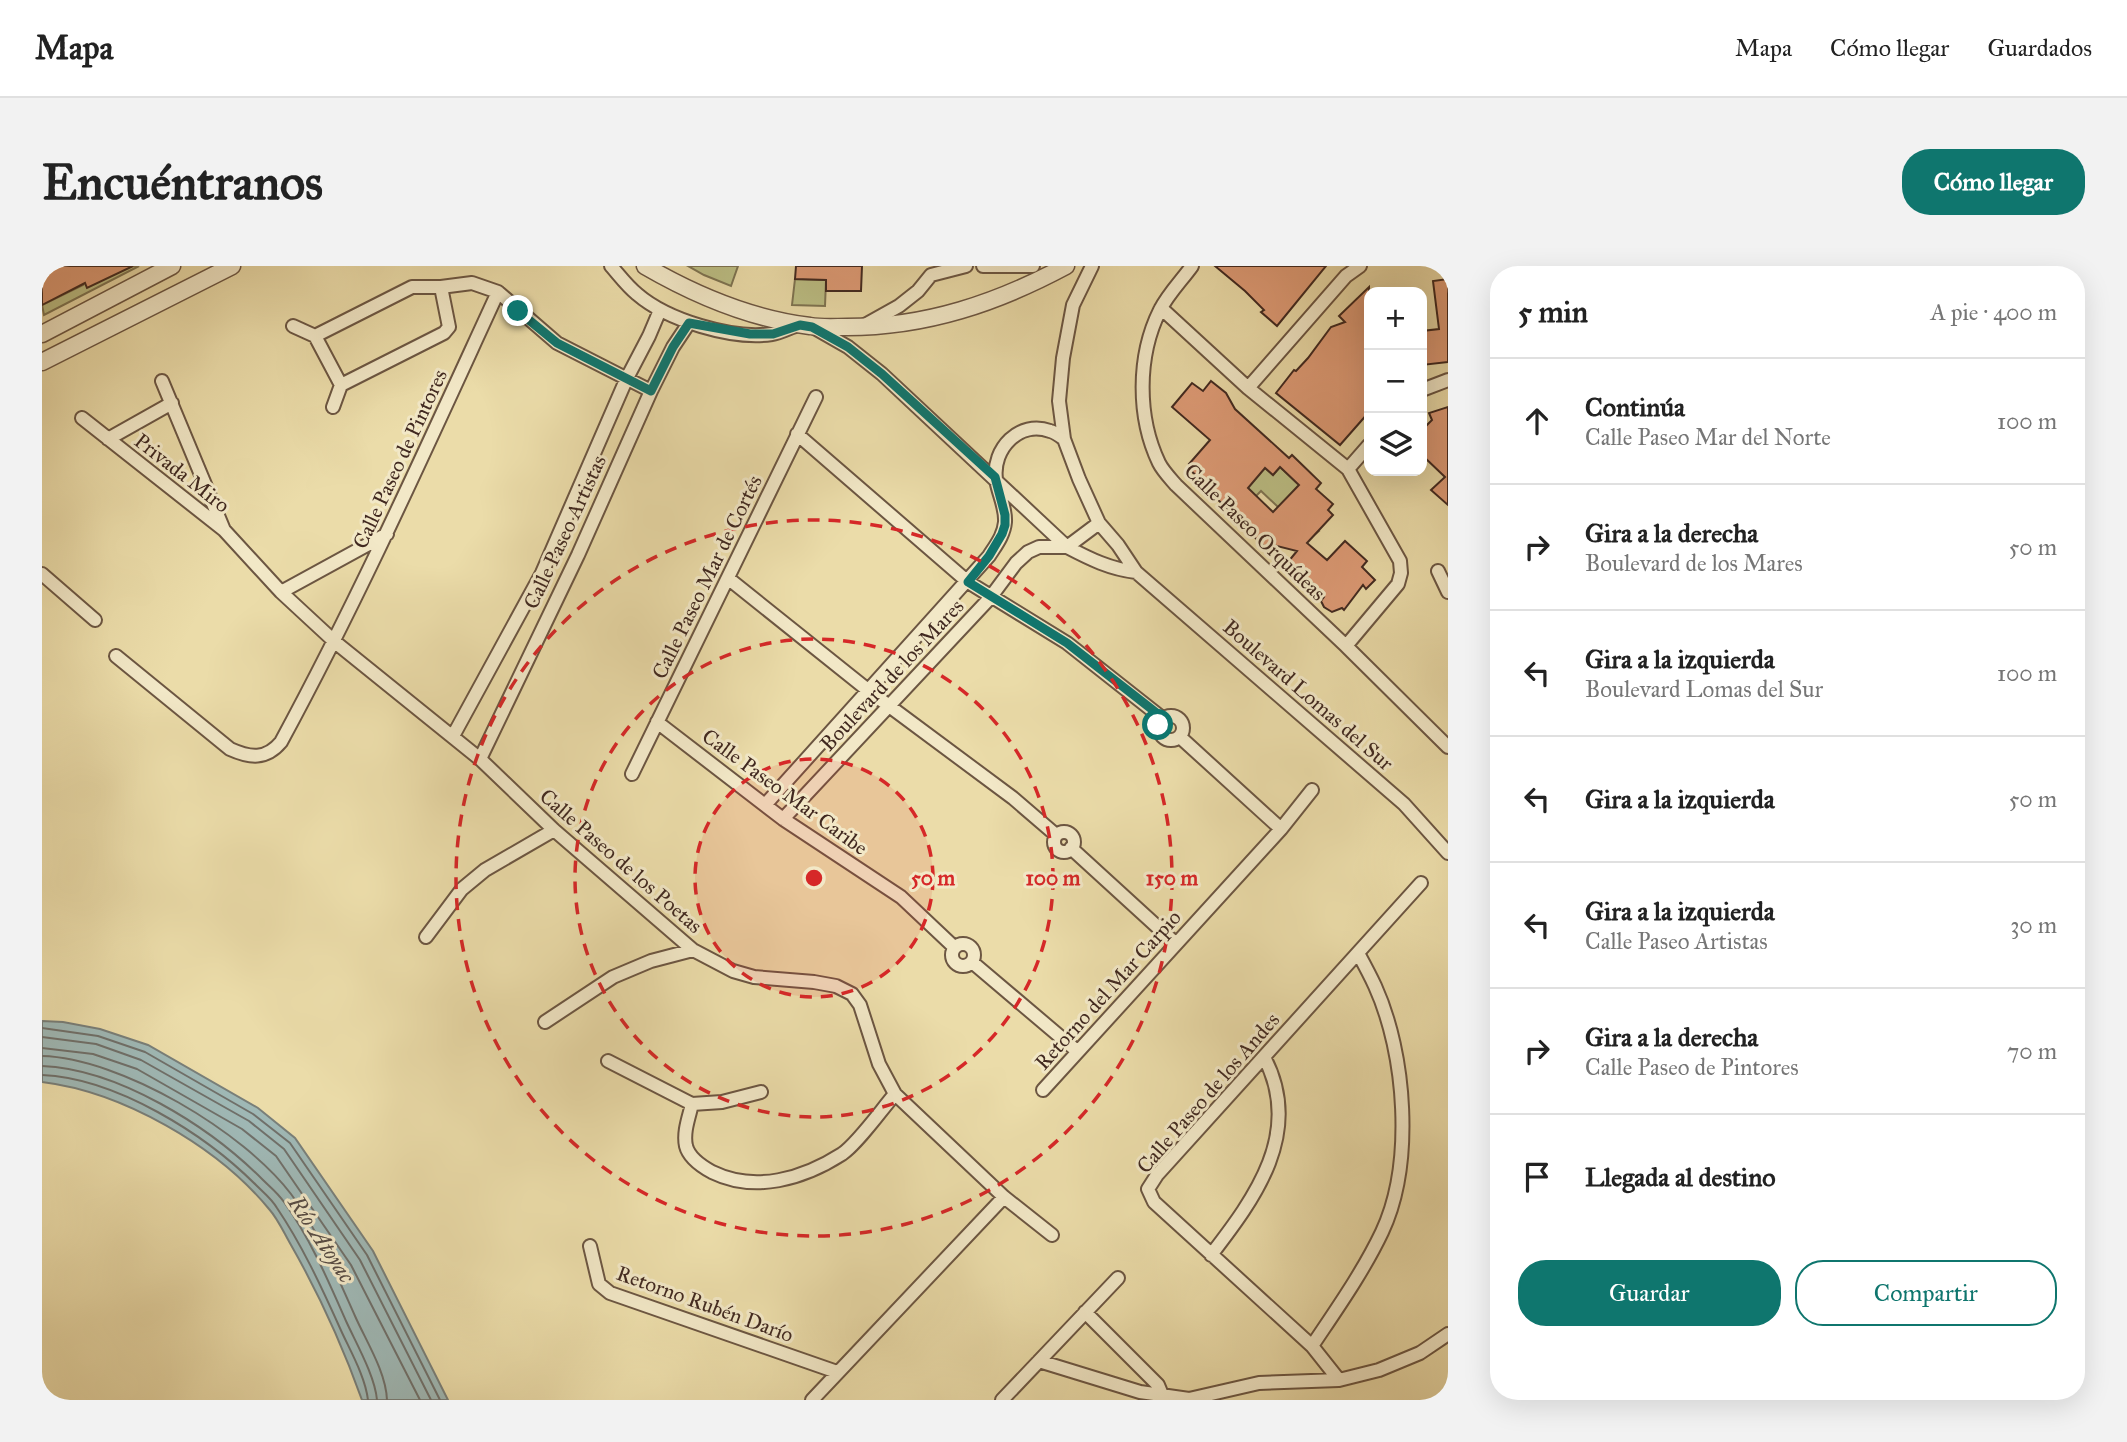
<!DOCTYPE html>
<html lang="es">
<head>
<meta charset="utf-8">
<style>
	body { margin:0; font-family:"IM FELL Great Primer",serif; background:#f2f2f2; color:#222 }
	.controls { position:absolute; right:21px; top:21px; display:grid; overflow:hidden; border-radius:14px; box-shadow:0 7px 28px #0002 }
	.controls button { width:63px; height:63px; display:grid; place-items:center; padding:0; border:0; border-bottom:2px solid #e0e0e0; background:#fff; color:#222; font:35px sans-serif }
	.stop { position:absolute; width:21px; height:21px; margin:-16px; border:5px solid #0f766e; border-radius:50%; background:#fff }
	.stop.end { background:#0f766e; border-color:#fff; box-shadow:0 2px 7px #0008 }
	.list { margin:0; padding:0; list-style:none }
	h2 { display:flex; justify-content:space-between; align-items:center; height:91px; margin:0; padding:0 28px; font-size:30px }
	h2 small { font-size:23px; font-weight:400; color:#767676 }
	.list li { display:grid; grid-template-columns:46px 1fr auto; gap:21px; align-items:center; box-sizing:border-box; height:126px; padding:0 28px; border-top:2px solid #e0e0e0 }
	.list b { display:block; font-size:26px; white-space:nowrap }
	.list p { margin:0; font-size:23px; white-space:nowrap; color:#767676 }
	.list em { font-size:23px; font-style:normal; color:#767676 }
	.actions { display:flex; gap:14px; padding:21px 28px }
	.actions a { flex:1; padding:16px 0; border:2px solid #0f766e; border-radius:28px; text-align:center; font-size:24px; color:#0f766e }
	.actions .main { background:#0f766e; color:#fff }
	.icon { flex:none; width:38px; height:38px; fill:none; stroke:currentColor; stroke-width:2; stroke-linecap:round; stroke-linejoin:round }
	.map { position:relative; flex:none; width:1406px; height:1134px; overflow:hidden; border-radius:28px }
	header { display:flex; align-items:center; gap:42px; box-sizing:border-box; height:98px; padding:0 35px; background:#fff; border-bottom:2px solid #e0e0e0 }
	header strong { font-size:33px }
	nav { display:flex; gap:38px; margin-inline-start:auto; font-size:24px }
	.intro { display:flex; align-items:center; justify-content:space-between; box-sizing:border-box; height:168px; padding:0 42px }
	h1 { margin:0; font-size:49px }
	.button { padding:18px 32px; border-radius:28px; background:#0f766e; color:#fff; font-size:24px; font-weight:700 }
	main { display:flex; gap:42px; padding:0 42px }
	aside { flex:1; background:#fff; border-radius:28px; box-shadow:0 7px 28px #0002 }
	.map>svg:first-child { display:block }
	.green { fill:#bcbf85; stroke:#7e7452; stroke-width:2 }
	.water { fill:#9fb8b5; stroke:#797f79; stroke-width:2 }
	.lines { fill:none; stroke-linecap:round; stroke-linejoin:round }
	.shore { stroke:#70706a; stroke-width:2 }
	.building { fill:#de9b76; stroke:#412920; stroke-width:2; fill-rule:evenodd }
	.minor-casing { stroke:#6c5642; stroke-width:16 }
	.tertiary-casing { stroke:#6c5642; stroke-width:19 }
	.minor { stroke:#f2e8c7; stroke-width:12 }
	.tertiary { stroke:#f2e8c7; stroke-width:16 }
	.route { stroke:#0f766e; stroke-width:9 }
	.ring { fill:none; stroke:#d62828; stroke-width:3.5; stroke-dasharray:12 9 }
	.labels { text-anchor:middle; stroke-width:6; stroke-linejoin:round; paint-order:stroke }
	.street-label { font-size:21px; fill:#412920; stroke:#f2e8c7 }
	.water-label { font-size:23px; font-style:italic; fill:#584d45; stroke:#f2e8c7 }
	.centre { fill:#d62828; stroke:#f2e8c7; stroke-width:3.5 }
	.ring-label { font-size:21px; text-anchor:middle; font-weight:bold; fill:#d62828; stroke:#f2e8c7; stroke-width:6; stroke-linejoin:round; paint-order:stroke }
</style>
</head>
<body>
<header>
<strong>Mapa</strong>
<nav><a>Mapa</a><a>Cómo llegar</a><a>Guardados</a></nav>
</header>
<div class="intro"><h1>Encuéntranos</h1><a class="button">Cómo llegar</a></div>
<main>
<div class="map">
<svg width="1406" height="1134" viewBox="0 0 1406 1134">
	<rect width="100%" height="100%" fill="#ebdca9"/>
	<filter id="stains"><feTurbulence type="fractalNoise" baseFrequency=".00286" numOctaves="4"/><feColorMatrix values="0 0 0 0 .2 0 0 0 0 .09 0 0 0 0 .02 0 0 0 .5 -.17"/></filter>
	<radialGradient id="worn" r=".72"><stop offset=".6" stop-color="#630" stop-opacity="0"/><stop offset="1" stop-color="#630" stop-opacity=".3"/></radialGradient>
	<path class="green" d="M34,0H97L2,49L0,39L41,19Z
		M646,0H696L689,20L662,9Z
		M753,13L784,14L783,40L750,39Z
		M1238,201L1257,219L1244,234L1277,265L1269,272L1219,225L1214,230L1204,220L1223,202L1231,209Z"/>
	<path class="water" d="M0,755L21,756L58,763L106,779L216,842L253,872L331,985L406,1134H320C301,1081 277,1028 249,979C242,967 236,953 227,943C175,880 81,826 0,816Z"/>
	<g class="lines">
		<path class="shore" d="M0,762L56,770L103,786L211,848L248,877L325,989L398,1134
			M0,771L54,778L99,794L207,855L242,883L318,994L389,1134
			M0,782L51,788L95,803L200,863L234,890L309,999L378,1134
			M0,790C79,792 202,866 249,928C275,962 296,1012 313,1050C324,1075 344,1106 345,1134
			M0,800C76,803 167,860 220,913C227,920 236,927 242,936C268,972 286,1014 304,1055C314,1077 333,1110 335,1134
			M0,809C74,812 163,868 214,919C221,926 230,933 235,942C260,979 279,1020 297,1060C307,1083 323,1109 326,1134"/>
	</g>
	<path class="building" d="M6,0H91L45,22L43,17L0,39V2Z
		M754,0H820L819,25H784V14L753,13Z
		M1173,0H1284L1235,60L1219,46L1222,44L1203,25Z
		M1406,13V96L1380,99V65L1397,63L1391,15Z
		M1327,21V146L1298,179L1234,127L1252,104L1254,105L1266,92L1289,61L1303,56L1297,50Z
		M1169,115L1184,127L1193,143L1247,192L1250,189L1279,217L1274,223L1291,238L1286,244L1291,249L1265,277L1285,294L1303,275L1325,295L1320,301L1333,314L1324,323L1321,319L1302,344L1300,342L1290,346L1282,341L1279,335L1282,331L1273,323L1275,321L1246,296L1255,285L1227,278L1223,281L1193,253L1195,251L1155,215L1157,212L1148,204L1150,201L1147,198L1168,174L1130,141L1150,117L1161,125ZM1238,201L1257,219L1231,246L1206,222L1223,202L1231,209Z
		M1406,141V239L1389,224L1403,211L1380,189V164L1390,154L1387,147Z"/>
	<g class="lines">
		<g class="minor-casing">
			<path id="minor" d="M569,0C577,9 585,20 595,28C625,54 690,74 730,68C738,67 747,62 756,59
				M941,0H991
				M1050,0L1031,39L1021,92L1017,135L1022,173L1037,213L1057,257L1076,279L1094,306L1362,538L1406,587
				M1150,0C1140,14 1126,28 1118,44C1095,90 1095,151 1117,197C1121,205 1128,212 1134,219L1304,380L1406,481
				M1119,42L1206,122L1306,203L1358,295L1359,307L1356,318L1304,380
				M823,59L857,40L876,25L889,9L924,0
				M251,60L273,70L299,119
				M771,61L806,81L840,108L1025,281C1048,293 1068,303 1094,306
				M273,70L370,21H399L430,17L456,26L515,77L609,125
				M120,115L182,264
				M1206,122L1304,10L1318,0
				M1380,124L1406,114
				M291,141L299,119L402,67L407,61L399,21
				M40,152L182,264L239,326L293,376L438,493L512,564L651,684L691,705L712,711L772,716L794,720L810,728L818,739L837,798L853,828L962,931L1010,969
				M755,168L926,316L1025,377L1120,452
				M66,173L130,137
				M1306,203L1327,179
				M1396,305L1406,326
				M0,308L53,354
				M687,313L827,425L971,532L1014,569
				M239,326L345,268
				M74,390L188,483C208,492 224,494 239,476C318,330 386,178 456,26
				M1117 462a12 12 0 1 1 24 0a12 12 0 1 1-24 0Z
				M615,456L741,553L859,631L912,681
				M411,470L500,307L584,114L607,70L618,44
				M1138,471L1239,563
				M438,493L536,289L609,125L631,81L647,57
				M590,508L774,131
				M723,539L947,290C954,279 962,269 963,256C964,241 956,227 954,213C950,183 977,154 1008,165C1013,166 1018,170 1022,173
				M741,553L948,332L974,297L986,286L997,281H1025L1057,257
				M1012 576a10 10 0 1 1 20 0a10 10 0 1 1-20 0Z
				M1029,582L1133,677
				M384,671L420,623L443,604L512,564
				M910 689a11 11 0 1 1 22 0a11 11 0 1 1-22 0Z
				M930,696L1035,785
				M503,756L571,711L609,695L651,684
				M566,795L650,838L680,836L719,826
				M1001,824L1239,563L1270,524
				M650,838C647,851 641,866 644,880C647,892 659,900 670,906C713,927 761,913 800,888C816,877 840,843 853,828
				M548,980L557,1018L568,1027L795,1106
				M1169,989C1213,932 1262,866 1222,791
				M1043,1046L1116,1119L1121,1131
				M1270,1080C1294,1044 1321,1006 1340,966C1372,898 1364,788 1333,720C1328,709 1322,698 1316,687
				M997,1095L1098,1126L1147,1133L1217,1117L1297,1114L1337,1104L1378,1087L1406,1068
				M1297,1114L1270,1080L1112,936L1106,923L1115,909L1379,617
				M770,1134L962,931
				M960,1134L1076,1012"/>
		</g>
		<g class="tertiary-casing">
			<path id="tertiary" d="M603,0C653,29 710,53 768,60C780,62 793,61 805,61C884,61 955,37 1024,0
				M0,68L130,0
				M0,96L190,0"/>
		</g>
		<use href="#minor" class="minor"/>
		<use href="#tertiary" class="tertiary"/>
	</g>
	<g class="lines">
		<path class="route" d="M476,45L515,77L609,125L631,81L647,57L708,68H731L758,59L770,61L806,81L840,108L953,211L963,249V259L960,268L947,290L926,316L1025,377L1121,452L1116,459"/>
	</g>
	<circle cx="772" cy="612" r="119" fill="#d62828" fill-opacity=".12"/>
	<g class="ring">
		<circle cx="772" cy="612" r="119"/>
		<circle cx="772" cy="612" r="239"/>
		<circle cx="772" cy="612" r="358"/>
	</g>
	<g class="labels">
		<g class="street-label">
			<text transform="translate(358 193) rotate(-65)" y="7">Calle Paseo de Pintores</text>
			<text transform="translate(140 207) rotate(38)" y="7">Privada Miro</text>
			<text transform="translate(523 266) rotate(-65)" y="7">Calle Paseo Artistas</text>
			<text transform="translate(1213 266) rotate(44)" y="7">Calle Paseo Orquídeas</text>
			<text transform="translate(665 311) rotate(-64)" y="7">Calle Paseo Mar de Cortés</text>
			<text transform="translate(850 409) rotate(-47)" y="7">Boulevard de los Mares</text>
			<text transform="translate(1266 429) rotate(41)" y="7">Boulevard Lomas del Sur</text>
			<text transform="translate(743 526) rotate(36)" y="7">Calle Paseo Mar Caribe</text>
			<text transform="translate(579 595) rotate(41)" y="7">Calle Paseo de los Poetas</text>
			<text transform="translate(1066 724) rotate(-48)" y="7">Retorno del Mar Carpio</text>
			<text transform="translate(1166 827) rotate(-49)" y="7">Calle Paseo de los Andes</text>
			<text transform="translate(663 1038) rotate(20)" y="7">Retorno Rubén Darío</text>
		</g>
		<g class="water-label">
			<text transform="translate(280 973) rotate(56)" y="8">Río Atoyac</text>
		</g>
	</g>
	<circle cx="772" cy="612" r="10" class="centre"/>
	<g class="ring-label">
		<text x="891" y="619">50 m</text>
		<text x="1011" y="619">100 m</text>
		<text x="1130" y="619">150 m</text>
	</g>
	<rect width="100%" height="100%" filter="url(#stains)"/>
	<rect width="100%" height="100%" fill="url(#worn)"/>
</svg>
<div class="controls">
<button>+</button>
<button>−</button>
<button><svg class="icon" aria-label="layers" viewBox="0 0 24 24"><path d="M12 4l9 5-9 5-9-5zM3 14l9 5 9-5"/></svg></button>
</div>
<div class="stop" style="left:1116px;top:459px"></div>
<div class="stop end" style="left:476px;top:45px"></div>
</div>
<aside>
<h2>5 min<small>A pie · 400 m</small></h2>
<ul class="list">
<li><svg class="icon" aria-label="ahead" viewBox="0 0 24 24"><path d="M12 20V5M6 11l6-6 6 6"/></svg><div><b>Continúa</b><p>Calle Paseo Mar del Norte</p></div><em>100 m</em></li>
<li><svg class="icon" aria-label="right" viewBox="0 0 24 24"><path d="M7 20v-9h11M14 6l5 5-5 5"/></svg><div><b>Gira a la derecha</b><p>Boulevard de los Mares</p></div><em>50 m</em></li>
<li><svg class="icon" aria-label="left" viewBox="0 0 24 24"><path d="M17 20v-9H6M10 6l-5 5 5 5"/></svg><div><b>Gira a la izquierda</b><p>Boulevard Lomas del Sur</p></div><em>100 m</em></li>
<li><svg class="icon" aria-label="left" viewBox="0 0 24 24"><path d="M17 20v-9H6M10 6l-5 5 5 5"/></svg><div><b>Gira a la izquierda</b></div><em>50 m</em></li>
<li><svg class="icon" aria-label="left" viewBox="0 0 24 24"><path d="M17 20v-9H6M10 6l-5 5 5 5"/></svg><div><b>Gira a la izquierda</b><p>Calle Paseo Artistas</p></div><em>30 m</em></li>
<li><svg class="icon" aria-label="right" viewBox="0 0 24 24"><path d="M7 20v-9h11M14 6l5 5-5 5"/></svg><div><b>Gira a la derecha</b><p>Calle Paseo de Pintores</p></div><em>70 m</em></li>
<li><svg class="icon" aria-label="arrive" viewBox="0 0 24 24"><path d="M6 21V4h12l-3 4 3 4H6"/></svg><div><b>Llegada al destino</b></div></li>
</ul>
<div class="actions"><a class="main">Guardar</a><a>Compartir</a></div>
</aside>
</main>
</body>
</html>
